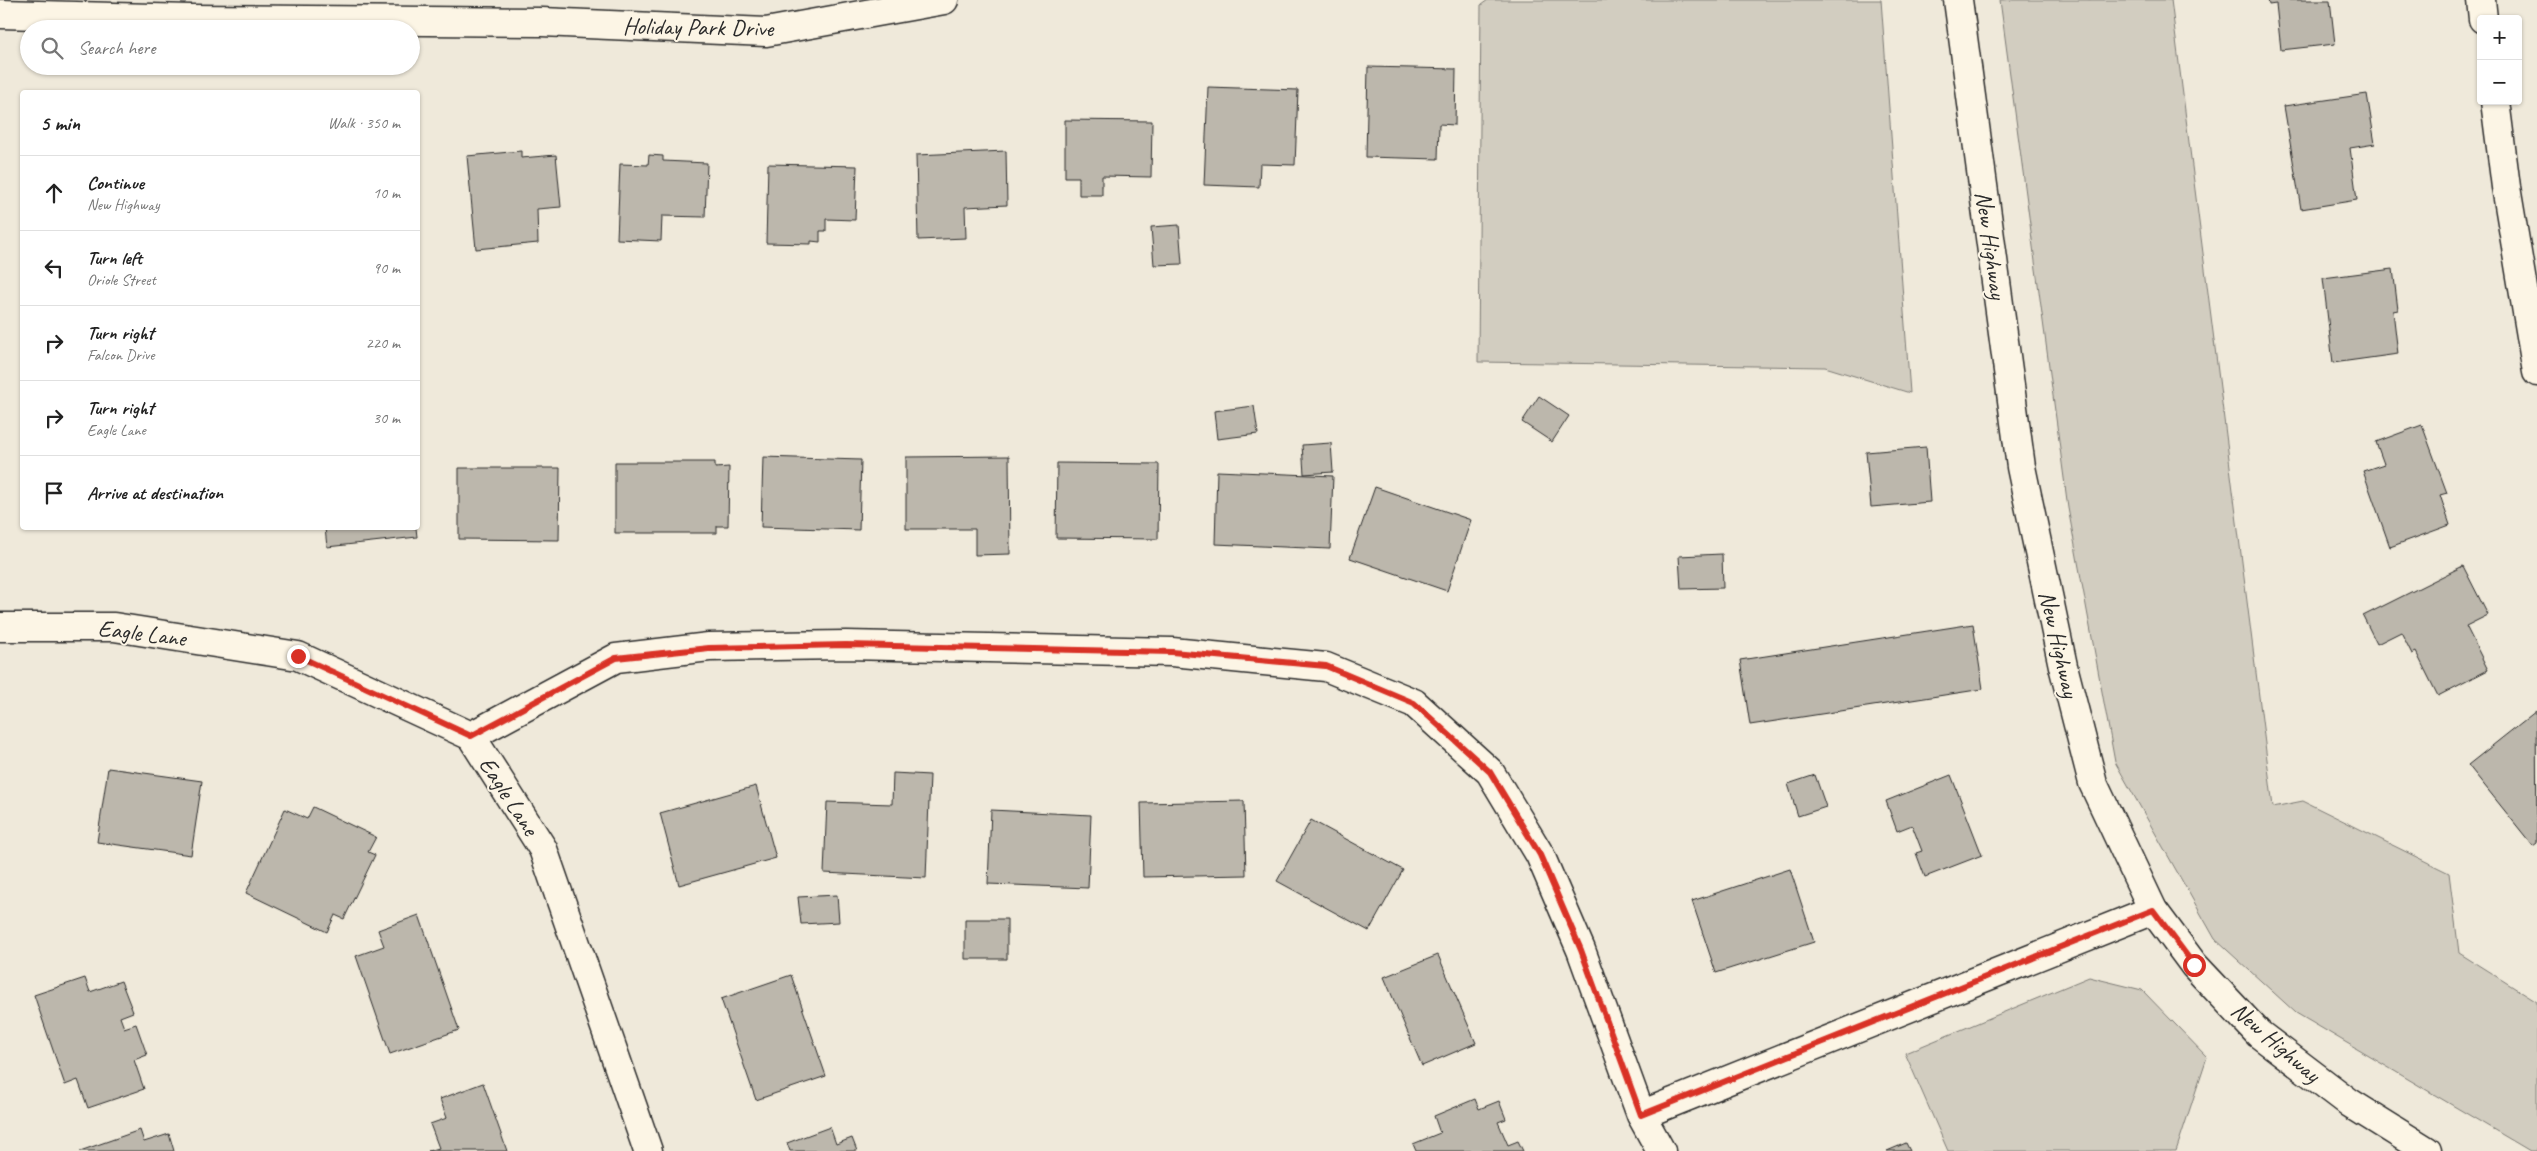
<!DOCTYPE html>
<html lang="en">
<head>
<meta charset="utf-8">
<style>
	body { margin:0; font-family:Caveat,sans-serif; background:#f2f2f2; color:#222 }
	.controls { position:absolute; right:15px; top:15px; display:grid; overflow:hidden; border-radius:5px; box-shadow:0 1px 4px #0004 }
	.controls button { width:45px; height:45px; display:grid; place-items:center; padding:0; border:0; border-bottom:1px solid #e0e0e0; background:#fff; color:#222; font:25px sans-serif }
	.stop { position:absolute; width:15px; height:15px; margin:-11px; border:4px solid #d93025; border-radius:50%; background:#fff }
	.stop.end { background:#d93025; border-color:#fff; box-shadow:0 1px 5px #0008 }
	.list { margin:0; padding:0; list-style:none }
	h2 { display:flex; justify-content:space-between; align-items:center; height:65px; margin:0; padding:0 20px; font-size:21px }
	h2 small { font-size:16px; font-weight:400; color:#767676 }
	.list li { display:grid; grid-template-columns:32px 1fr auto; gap:15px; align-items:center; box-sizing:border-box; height:75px; padding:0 20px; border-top:1px solid #e0e0e0 }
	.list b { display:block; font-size:19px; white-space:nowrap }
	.list p { margin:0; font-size:16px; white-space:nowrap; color:#767676 }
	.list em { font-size:16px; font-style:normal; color:#767676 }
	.icon { flex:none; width:28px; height:28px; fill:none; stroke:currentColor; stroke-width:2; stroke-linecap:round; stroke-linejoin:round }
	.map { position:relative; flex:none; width:2537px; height:1151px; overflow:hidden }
	.search { position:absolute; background:#fff; box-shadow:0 1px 4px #0004; left:20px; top:20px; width:400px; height:55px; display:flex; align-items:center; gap:12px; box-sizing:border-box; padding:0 18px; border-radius:28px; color:#767676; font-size:19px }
	.panel { position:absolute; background:#fff; box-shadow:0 1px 4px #0004; left:20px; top:90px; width:400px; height:440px; border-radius:5px }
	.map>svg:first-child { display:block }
	.green { fill:#d2cdc0; stroke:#7e7c76 }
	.building { fill:#bcb7ac; stroke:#2b2b2b }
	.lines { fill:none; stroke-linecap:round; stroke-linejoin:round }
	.street-casing { stroke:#2b2b2b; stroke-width:31 }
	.secondary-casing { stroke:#2b2b2b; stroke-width:31 }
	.street { stroke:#fcf5e5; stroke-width:28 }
	.secondary { stroke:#fcf5e5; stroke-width:28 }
	.route { stroke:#d93025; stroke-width:6 }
	.labels { text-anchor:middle; stroke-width:4; stroke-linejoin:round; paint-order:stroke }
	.street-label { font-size:24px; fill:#2b2b2b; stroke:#fcf5e5 }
</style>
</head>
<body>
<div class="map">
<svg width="2537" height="1151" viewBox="0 0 2537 1151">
	<rect width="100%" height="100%" fill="#efe9da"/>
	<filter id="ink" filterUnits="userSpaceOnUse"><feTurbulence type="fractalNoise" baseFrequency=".02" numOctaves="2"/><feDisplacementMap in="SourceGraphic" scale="10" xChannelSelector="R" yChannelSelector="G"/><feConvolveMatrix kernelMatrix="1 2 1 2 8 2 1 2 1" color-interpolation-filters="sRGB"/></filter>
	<g filter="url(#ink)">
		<path class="green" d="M1488,0H1881L1910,393L1825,367L1478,362L1481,5Z
			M2000,0H2171L2273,807L2303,801L2449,873L2459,953L2537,1002V1151H2530L2296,1013L2215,939L2115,762L2068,508Z
			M2089,977L2142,990L2207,1057L2176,1151H1948L1905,1053Z"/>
		<path class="building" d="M2268,0H2330L2335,44L2281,50L2276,4L2269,5Z
			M1368,67L1456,69L1455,125L1439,124L1438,159L1366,157Z
			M1208,87L1298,90L1295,165L1260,164L1259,187L1204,185Z
			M2367,94L2375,144L2350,148L2357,200L2301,209L2284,106Z
			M1065,120L1152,121L1151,177L1102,176V195H1079V177H1065Z
			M521,151V158L556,155L561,207L537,209L538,243L476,249L467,156Z
			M1006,151L1007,205L965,207L966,238L918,240L916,155Z
			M649,155L663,156V161L707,163L705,217L662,216L661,241L617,239L620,164L648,165Z
			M768,164L857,166L855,220L826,219V231H820V242L811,241V244L766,243Z
			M1179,225L1182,264L1154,265L1151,227Z
			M2393,269L2398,310L2393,311L2398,354L2333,363L2323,278Z
			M1539,396L1569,416L1552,442L1522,422Z
			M1254,406L1258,434L1217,439L1214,411Z
			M2422,425L2447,493L2440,495L2450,525L2390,547L2363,471L2384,464L2376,442Z
			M1331,443L1333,472L1304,474L1302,445Z
			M1926,447L1930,502L1871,507L1866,452Z
			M1009,456L1010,554L975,555V529H906V457Z
			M763,457L861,460L859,530L761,527Z
			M615,462H715V468L729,467L728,526H717V533H615Z
			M1057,463L1159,464L1158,539L1056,538Z
			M459,468H560L559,540L459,539Z
			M1217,471L1333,476L1330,549L1215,544Z
			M1375,487L1471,520L1447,591L1350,558Z
			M325,528H416L417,537L327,547Z
			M1722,554L1723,588L1681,589L1679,556Z
			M2463,566L2488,615L2466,626L2488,670L2438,696L2416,652L2412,654L2401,632L2377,644L2363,616Z
			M1973,624L1983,689L1750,725L1740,660Z
			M2536,711L2537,843L2533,846L2468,765Z
			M108,768L202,781L191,855L97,842Z
			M893,773L930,775L926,878L824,873L827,802L892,804Z
			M1815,775L1826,807L1798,816L1788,784Z
			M1951,775L1982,855L1925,877L1916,853L1922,851L1912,825L1897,831L1886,801Z
			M756,786L776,858L679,885L660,813Z
			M1244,801L1246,875L1143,877L1141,803Z
			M313,807L376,837L368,852L375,855L344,919L335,915L327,932L246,893L285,809L307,819Z
			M991,810L1091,815L1088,888L988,884Z
			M1311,820L1403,870L1369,931L1277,881Z
			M1790,869L1814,942L1716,973L1692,901Z
			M837,895L839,922L801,924L798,897Z
			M419,915L459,1030L390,1054L356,956L384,946L378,930Z
			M965,919H1007V959H965Z
			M1438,955L1476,1043L1422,1066L1384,977Z
			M791,975L826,1076L756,1100L721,999Z
			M85,978L90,992L121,981L133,1012L120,1017L124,1028L136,1024L147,1055L134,1060L144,1089L88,1108L78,1080L65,1085L34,995Z
			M483,1083L507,1151H428L439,1148L430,1124L447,1118L440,1099Z
			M1475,1099L1479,1109L1499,1101L1506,1119L1498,1122L1508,1145L1518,1141L1523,1151H1416L1413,1144L1440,1133L1434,1116Z
			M830,1127L836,1144L852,1138L857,1151H790L787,1143Z
			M140,1130L144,1142L169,1134L174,1151H80Z
			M1906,1143L1910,1151H1887Z"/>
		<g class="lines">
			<g class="street-casing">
				<path id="street" d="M2481,0L2483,19
					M0,14L190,19L542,22L766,32L944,0
					M2495,101L2506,187L2537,372
					M0,627H114L298,656L471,736L543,849L648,1151
					M471,736L616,658L709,647L846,645L1172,652L1326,667L1414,703L1490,772L1540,855L1581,950L1641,1115L1661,1151
					M1641,1115L2153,910"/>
			</g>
			<g class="secondary-casing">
				<path id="secondary" d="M1958,0L2021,467L2063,666L2093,783L2153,910L2194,965L2259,1034L2350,1103L2427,1151"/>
			</g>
			<use href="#street" class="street"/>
			<use href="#secondary" class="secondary"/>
		</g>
	</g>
	<g class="lines" filter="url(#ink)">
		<path class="route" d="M298,656L471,736L616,658L709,648L846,645L1172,652L1326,666L1414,703L1490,772L1540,855L1581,950L1641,1115L2153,910L2194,965"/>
	</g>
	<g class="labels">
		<g class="street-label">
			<text transform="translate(698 27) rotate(1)" y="8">Holiday Park Drive</text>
			<text transform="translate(1991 245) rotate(82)" y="8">New Highway</text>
			<text transform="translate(142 633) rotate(7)" y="8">Eagle Lane</text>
			<text transform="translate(2059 644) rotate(77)" y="8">New Highway</text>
			<text transform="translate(509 796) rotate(57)" y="8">Eagle Lane</text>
			<text transform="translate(2276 1042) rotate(41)" y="8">New Highway</text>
		</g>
	</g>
</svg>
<div class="controls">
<button>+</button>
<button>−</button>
</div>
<div class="stop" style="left:2194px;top:965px"></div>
<div class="stop end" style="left:298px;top:656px"></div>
<div class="search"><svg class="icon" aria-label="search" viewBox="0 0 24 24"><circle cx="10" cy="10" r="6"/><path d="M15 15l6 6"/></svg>Search here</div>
<section class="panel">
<h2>5 min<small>Walk · 350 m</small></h2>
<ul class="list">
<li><svg class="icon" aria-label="ahead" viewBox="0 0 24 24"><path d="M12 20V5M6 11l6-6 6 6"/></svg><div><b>Continue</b><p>New Highway</p></div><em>10 m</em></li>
<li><svg class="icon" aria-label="left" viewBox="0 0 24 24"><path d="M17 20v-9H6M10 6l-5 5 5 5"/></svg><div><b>Turn left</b><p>Oriole Street</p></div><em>90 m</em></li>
<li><svg class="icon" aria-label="right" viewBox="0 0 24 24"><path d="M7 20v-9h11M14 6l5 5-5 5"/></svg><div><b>Turn right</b><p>Falcon Drive</p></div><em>220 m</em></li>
<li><svg class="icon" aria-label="right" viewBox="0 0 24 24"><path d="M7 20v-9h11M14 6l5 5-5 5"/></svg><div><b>Turn right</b><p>Eagle Lane</p></div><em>30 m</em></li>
<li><svg class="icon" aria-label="arrive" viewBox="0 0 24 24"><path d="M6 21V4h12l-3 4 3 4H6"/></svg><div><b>Arrive at destination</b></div></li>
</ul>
</section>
</div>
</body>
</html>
